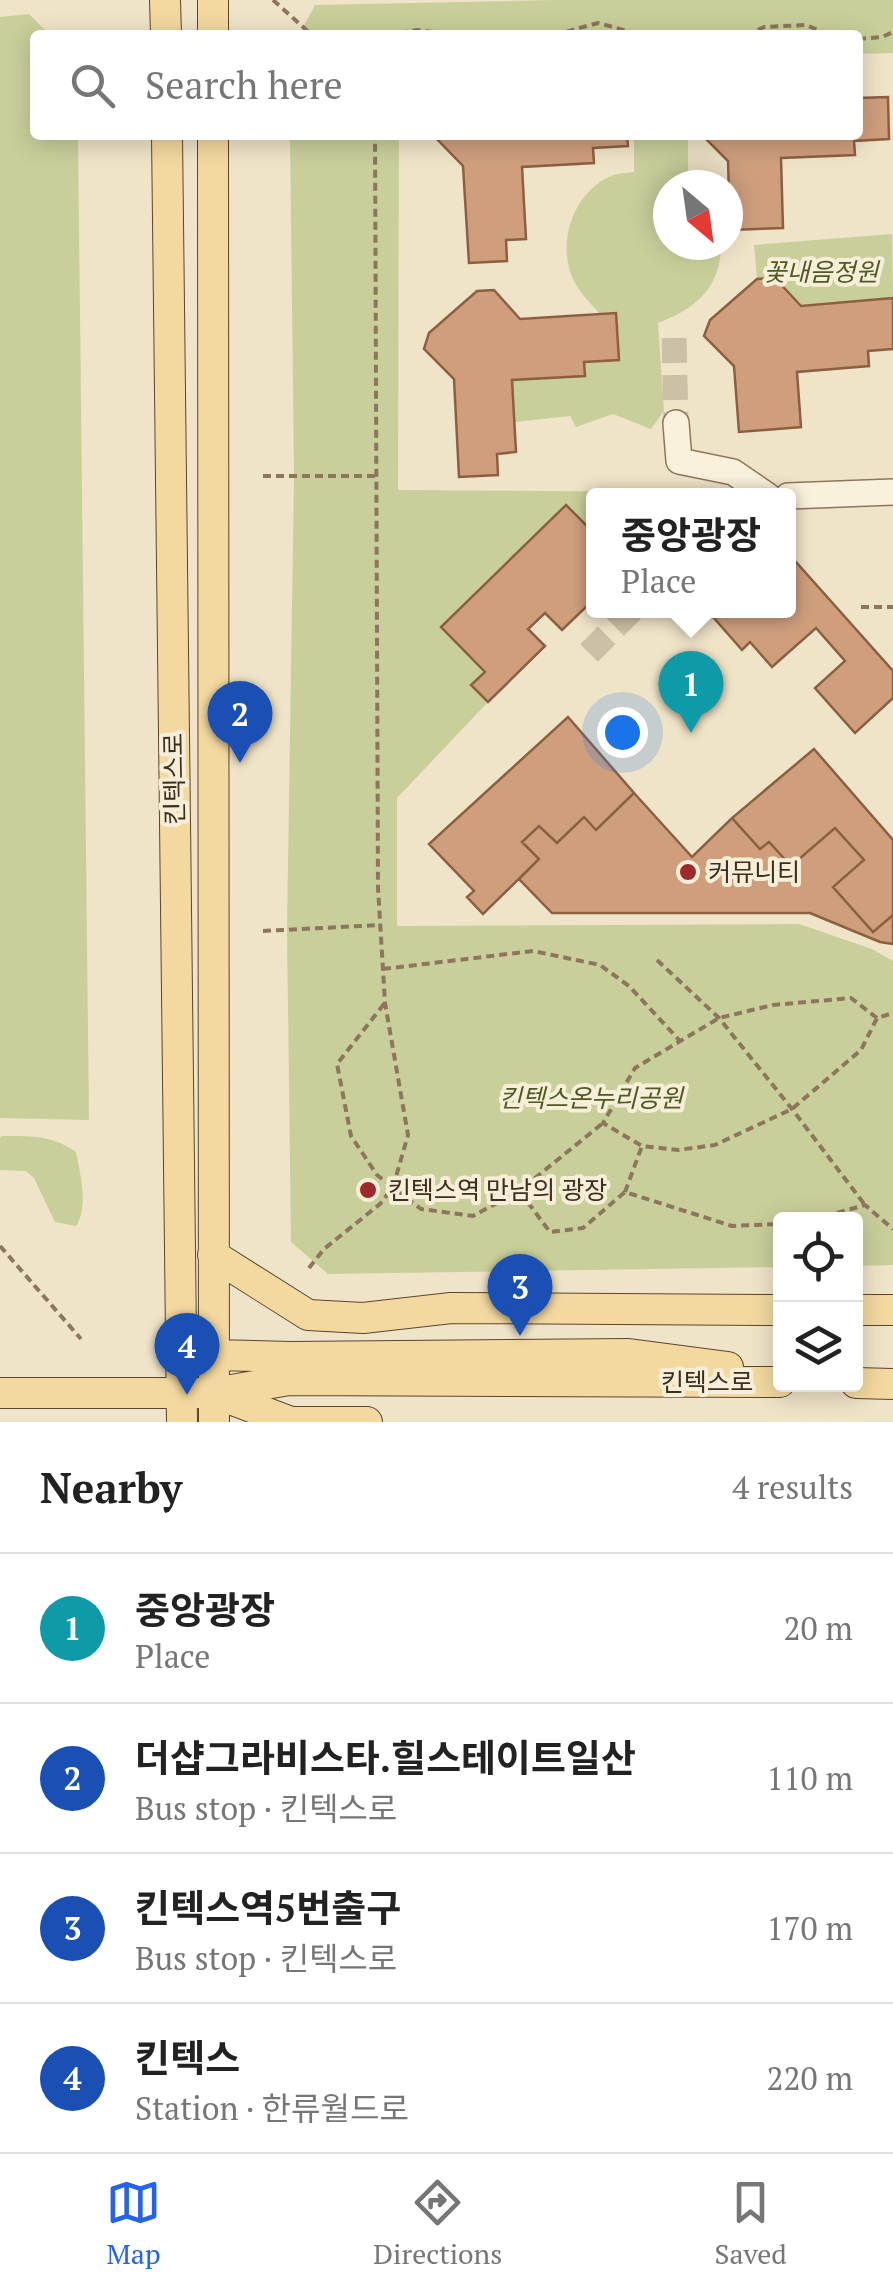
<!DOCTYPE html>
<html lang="en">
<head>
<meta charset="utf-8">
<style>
	body { margin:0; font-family:"PT Serif","Noto Sans KR",serif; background:#f2f2f2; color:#222 }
	.controls { position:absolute; right:30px; bottom:30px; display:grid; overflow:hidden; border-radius:10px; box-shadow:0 5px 25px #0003 }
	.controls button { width:90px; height:90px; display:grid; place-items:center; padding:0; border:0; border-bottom:2px solid #e0e0e0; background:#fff; color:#222; font:50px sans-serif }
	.compass { position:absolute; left:653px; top:170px; width:90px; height:90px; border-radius:50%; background:#fff; box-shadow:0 5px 25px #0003; rotate:151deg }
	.you { position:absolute; left:622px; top:732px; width:35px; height:35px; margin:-25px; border:8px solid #fff; border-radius:50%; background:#1a73e8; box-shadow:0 0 0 15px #1a73e833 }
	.badge { display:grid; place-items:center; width:65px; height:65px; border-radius:50%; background:#2563eb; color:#fff; font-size:32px; font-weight:700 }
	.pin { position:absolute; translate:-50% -82px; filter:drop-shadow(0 2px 5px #0008) }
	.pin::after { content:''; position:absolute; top:52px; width:35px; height:30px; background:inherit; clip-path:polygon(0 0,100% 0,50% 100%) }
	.popup { position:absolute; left:586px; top:488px; width:210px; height:130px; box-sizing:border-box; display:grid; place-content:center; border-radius:10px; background:#fff; filter:drop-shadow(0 2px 8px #0005); font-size:32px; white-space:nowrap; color:#767676 }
	.popup b { font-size:38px; color:#222 }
	.popup::after { content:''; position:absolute; left:50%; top:100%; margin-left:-20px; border:20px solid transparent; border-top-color:#fff }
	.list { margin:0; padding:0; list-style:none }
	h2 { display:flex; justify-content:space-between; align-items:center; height:130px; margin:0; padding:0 40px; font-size:42px }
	h2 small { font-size:32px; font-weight:400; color:#767676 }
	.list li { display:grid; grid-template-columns:65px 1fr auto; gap:30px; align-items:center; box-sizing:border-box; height:150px; padding:0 40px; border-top:2px solid #e0e0e0 }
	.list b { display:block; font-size:38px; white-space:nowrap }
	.list p { margin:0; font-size:32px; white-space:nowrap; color:#767676 }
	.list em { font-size:32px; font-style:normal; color:#767676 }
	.icon { flex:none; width:55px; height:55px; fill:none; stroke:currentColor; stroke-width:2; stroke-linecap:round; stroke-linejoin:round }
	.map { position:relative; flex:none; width:893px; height:1422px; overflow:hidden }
	.search { position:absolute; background:#fff; box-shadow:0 5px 25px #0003; left:30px; right:30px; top:30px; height:110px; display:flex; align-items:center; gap:25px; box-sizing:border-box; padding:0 35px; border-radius:10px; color:#767676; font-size:38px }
	.sheet { height:730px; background:#fff }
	nav { display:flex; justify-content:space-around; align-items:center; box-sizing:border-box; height:140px; border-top:2px solid #e0e0e0; background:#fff; font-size:28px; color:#767676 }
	nav a { display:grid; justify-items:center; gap:5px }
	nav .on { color:#2563eb }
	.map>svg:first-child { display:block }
	.green { fill:#c9cf9b }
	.building { fill:#cf9f7d; stroke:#8d5f41; stroke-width:2.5 }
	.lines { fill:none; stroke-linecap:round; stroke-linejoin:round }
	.minor-tunnel { stroke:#ccc0a6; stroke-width:25; stroke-dasharray:25 12; stroke-linecap:butt }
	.minor-casing { stroke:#8d765c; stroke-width:28 }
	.major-casing { stroke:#5b4430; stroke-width:32 }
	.path { stroke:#8d765c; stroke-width:4; stroke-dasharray:8 5; stroke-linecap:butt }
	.minor { stroke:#faf1dc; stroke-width:25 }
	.major { stroke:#f3d9a0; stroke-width:30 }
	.poi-dot { fill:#9e2a2b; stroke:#f7eed8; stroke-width:4 }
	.labels { text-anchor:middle; stroke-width:8; stroke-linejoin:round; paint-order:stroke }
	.park-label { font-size:25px; font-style:italic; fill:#4d5a26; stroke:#f7eed8 }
	.street-label { font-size:25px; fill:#3d2e20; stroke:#f7eed8 }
	.poi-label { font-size:25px; fill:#3d2e20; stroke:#f7eed8; text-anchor:start }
</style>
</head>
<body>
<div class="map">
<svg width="893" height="1422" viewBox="0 0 893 1422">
	<rect width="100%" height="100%" fill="#f0e4c8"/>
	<path class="green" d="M555,0H893V53L858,54V35H299L315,5Z
		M29,14L50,35H35V135H78L89,1120L0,1118V17Z
		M290,135H399L398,490L720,492L716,496H594L593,533L566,505L441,627L485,672L472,685L488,702L397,798V926L799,924L872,949L893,961V1265L856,1266V1220H780V1267L328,1274L291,1242L287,930L294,475Z
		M634,135H688V182L691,185H668V245H721C721,288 695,309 658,323L664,411L651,429L613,414L576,427L570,416L515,422L512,380L584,376V362L618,359L616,313L600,314C592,305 582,295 575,283C555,246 572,193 611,176C618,173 627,173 634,172Z
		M892,234L893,298L801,306L775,278L757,279L754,245Z
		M2,1136C29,1136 53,1135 76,1152C80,1173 89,1207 76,1226L55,1222L34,1178L26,1171L0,1170V1138Z"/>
	<path class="building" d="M888,97L889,139L854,141L855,155L781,158L783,228L730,230L728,161L702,135H858V98Z
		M433,135H627L628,146L593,148L594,163L522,167L526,239L506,240L507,261L469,263L463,166Z
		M775,278L801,306L893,298V349L868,351L869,366L797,372L801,427L739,432L734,366L704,336L710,320L757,279Z
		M494,290L520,319L616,313L619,360L584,362L585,376L512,380L516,452L497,454L498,475L459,477L454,379L424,349L429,333L477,291Z
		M566,505L594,533V609L589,604L562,630L545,613L528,629L545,646L488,702L471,685L485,672L441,627Z
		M788,553L893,671V698L855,733L815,688L845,661L816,628L772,667L750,642L742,650L714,618L722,610H788Z
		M568,717L634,793L596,830L584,817L557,843L539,826L522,842L539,859L483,914L467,897L474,891L429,844Z
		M814,749L893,840V915L873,932L833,887L864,860L835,828L791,866L769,842L760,849L732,818Z
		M634,793L692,857L732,818L760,849L769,842L791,866L835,828L864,860L833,887L873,932L893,915V944L880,942L810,913H552L519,879L539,859L522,842L539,826L557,843L584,817L596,830Z"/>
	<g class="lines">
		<path class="minor-tunnel" d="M674,338L676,423
			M589,653L632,610"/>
		<g class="minor-casing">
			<path id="minor" d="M676,423L679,461L733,472L768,496
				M788,496L893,492"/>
		</g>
		<g class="major-casing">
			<path id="major" d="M165,0L166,35
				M213,0V35
				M167,135L182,1422
				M213,135L214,1422
				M213,1255L308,1315L363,1318L451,1308L780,1310
				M856,1310H893
				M214,1355L290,1357L629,1354L728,1367
				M856,1383L893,1384
				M0,1393H214L289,1380L780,1382
				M217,1394L291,1422H367"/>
		</g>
		<path class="path" d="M273,0L312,35
			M387,35L417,30L460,35
			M554,35L598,23L642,35
			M746,35L764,27L806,25L830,35
			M858,39L882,37L893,32
			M263,476H376
			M861,607H893
			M263,931L380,925
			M657,960L719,1018L792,1109L865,1205
			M383,969L533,951L600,965L629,986L680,1041
			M384,1004L337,1064L351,1136L377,1175L421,1209L473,1216L519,1191L603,1123
			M877,1018L851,998L773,1005L719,1018L635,1068L603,1123L642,1146L678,1150L715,1145L792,1109L861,1050L877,1018L893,1013
			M520,1192L550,1232L583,1228L625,1192L732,1226L780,1224
			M625,1192L642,1146
			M812,1220L865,1205L893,1229
			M0,1246L81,1339
			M309,1268L324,1249L380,1204L393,1187L408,1135L385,1003L378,888L375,135"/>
		<use href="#minor" class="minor"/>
		<use href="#major" class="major"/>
	</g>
	<g class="poi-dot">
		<circle cx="688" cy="872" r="10"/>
		<circle cx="368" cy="1190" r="10"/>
	</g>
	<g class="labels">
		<g class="park-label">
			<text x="821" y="281">꽃내음정원</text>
			<text x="591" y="1107">킨텍스온누리공원</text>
		</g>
		<g class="street-label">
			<text transform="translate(174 779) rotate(-91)" y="9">킨텍스로</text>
			<text x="707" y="1391">킨텍스로</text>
		</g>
		<g class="poi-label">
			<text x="708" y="881">커뮤니티</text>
			<text x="388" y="1199">킨텍스역 만남의 광장</text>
		</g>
	</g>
</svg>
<div class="controls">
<button><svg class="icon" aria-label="locate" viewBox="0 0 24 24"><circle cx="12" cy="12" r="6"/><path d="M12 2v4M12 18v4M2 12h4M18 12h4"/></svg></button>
<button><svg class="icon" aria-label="layers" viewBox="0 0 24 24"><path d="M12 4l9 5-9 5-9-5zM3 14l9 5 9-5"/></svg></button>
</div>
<svg class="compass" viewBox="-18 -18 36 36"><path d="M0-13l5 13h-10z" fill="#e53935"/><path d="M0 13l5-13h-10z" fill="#767676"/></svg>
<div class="you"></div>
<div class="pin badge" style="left:691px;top:733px;background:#0f9aa8">1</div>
<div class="popup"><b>중앙광장</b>Place</div>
<div class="pin badge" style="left:240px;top:763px;background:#1a4fb4">2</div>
<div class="pin badge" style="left:520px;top:1336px;background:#1a4fb4">3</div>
<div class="pin badge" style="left:187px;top:1395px;background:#1a4fb4">4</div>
<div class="search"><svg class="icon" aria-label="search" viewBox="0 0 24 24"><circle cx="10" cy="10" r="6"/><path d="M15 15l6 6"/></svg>Search here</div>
</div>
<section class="sheet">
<h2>Nearby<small>4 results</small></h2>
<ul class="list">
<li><span class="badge" style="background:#0f9aa8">1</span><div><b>중앙광장</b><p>Place</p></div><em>20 m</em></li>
<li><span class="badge" style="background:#1a4fb4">2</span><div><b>더샵그라비스타.힐스테이트일산</b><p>Bus stop · 킨텍스로</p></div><em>110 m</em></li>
<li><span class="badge" style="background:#1a4fb4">3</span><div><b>킨텍스역5번출구</b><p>Bus stop · 킨텍스로</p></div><em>170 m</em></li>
<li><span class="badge" style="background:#1a4fb4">4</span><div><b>킨텍스</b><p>Station · 한류월드로</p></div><em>220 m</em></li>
</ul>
</section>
<nav>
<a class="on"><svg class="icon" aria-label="map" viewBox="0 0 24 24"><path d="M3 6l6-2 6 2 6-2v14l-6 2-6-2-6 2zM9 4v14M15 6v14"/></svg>Map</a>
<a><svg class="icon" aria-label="directions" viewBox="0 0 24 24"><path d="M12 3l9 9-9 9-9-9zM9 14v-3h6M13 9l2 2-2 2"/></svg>Directions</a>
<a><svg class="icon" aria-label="saved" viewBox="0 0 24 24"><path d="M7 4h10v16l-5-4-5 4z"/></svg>Saved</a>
</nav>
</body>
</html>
